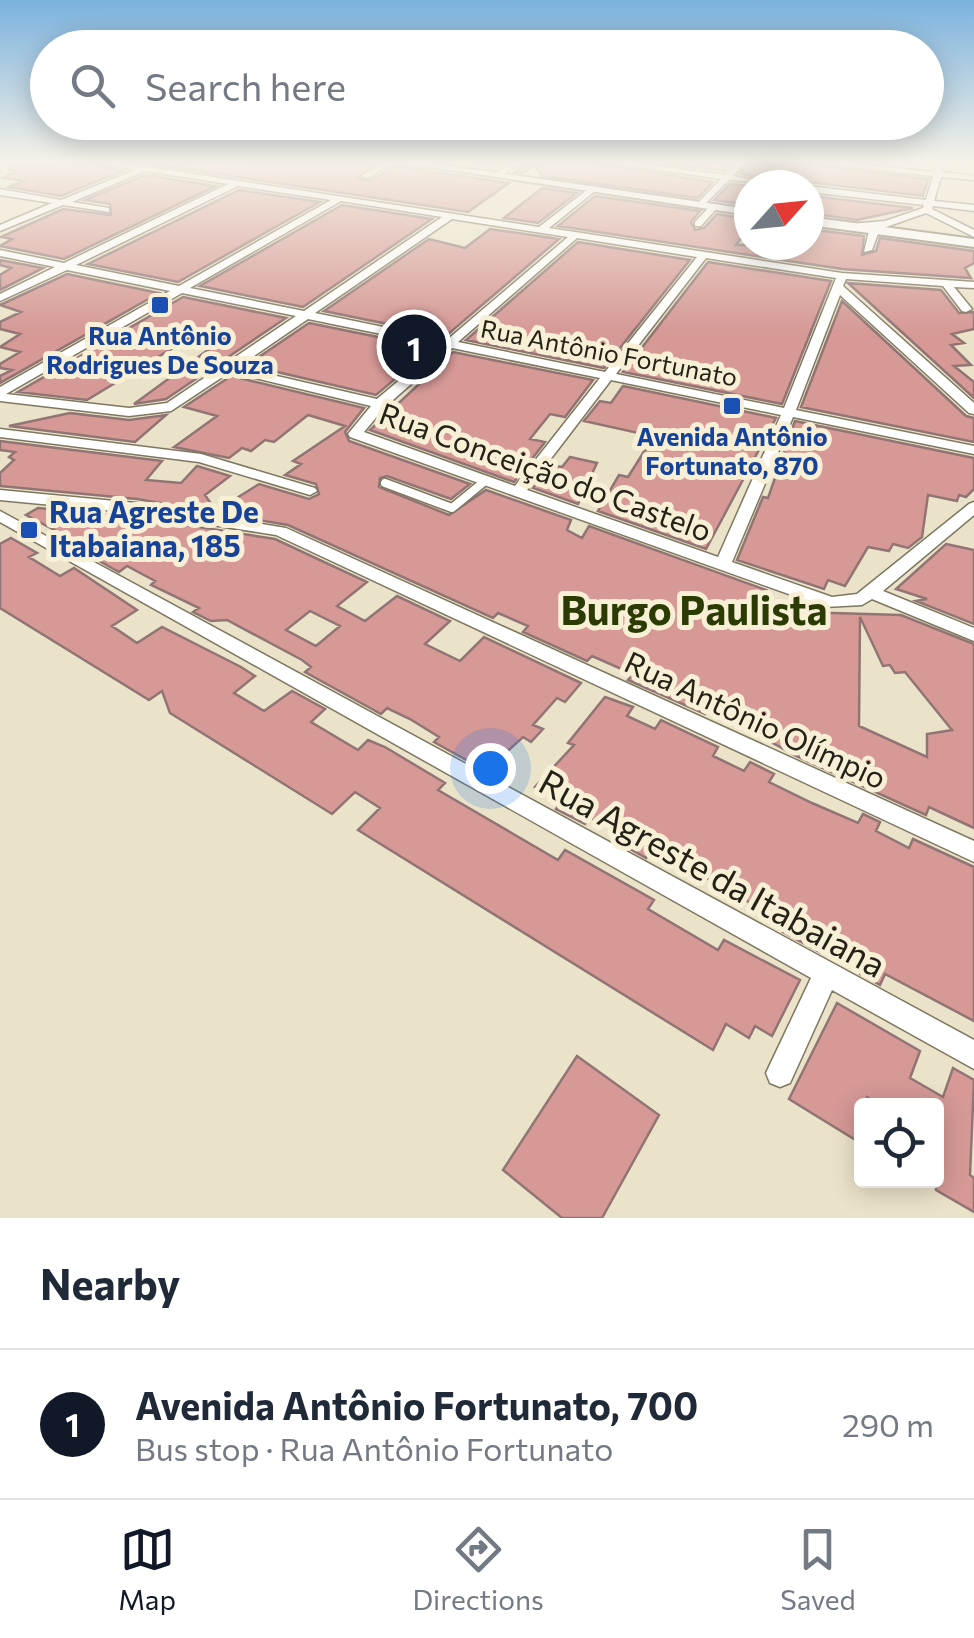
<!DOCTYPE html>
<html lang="en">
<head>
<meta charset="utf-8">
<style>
	body { margin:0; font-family:Commissioner,sans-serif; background:#f6f6f7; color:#1f2937 }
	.controls { position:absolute; right:30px; bottom:30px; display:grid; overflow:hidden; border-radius:10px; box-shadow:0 5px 25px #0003 }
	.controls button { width:90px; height:90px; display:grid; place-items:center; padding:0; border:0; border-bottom:2px solid #e0e1e3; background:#fff; color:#1f2937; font:50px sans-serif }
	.compass { position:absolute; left:734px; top:170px; width:90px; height:90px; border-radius:50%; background:#fff; box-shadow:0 5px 25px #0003; rotate:63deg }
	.you { position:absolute; left:490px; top:768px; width:35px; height:35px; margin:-25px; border:8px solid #fff; border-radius:50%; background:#1a73e8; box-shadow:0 0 0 15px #1a73e833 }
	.badge { display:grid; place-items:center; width:65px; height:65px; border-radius:50%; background:#111827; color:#fff; font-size:32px; font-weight:700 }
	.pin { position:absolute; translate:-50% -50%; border:5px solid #fff; box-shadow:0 2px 10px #0006 }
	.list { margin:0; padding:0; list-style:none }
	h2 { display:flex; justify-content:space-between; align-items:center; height:130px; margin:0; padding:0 40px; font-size:42px }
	h2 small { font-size:32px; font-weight:400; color:#747a83 }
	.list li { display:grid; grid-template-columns:65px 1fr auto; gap:30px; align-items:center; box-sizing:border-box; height:150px; padding:0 40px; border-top:2px solid #e0e1e3 }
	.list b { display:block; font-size:38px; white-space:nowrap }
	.list p { margin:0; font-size:32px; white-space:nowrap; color:#747a83 }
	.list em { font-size:32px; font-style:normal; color:#747a83 }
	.icon { flex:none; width:55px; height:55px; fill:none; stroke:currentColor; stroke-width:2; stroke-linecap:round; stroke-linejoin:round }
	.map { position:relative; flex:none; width:974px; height:1218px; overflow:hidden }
	.search { position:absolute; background:#fff; box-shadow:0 5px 25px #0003; left:30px; right:30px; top:30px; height:110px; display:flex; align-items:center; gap:25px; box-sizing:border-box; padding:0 35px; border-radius:55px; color:#747a83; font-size:38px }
	.sheet { height:280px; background:#fff }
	nav { display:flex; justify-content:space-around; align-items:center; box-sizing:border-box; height:140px; border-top:2px solid #e0e1e3; background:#fff; font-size:28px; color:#747a83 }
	nav a { display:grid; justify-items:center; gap:5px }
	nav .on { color:#111827 }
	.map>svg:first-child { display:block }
	.building { fill:#d69996; stroke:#917574; stroke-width:2.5; fill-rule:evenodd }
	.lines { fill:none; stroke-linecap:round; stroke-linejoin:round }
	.service-casing { stroke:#7e7760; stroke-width:11 }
	.minor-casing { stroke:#7e7760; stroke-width:3 }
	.tertiary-casing { stroke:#7e7760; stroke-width:4 }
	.service { stroke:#fff; stroke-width:8 }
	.minor { fill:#fff; fill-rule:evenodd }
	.tertiary { fill:#fff; fill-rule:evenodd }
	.transit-dot { fill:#1a4fb4; stroke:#f8f0d6; stroke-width:4 }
	.labels { text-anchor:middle; stroke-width:10; stroke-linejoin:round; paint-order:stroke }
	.far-transit-label { font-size:25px; font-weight:bold; fill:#164399; stroke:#f8f0d6 }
	.far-street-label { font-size:25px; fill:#242117; stroke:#f8f0d6 }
	.street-label { font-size:30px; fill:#242117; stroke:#f8f0d6 }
	.transit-label { font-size:30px; font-weight:bold; fill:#164399; stroke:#f8f0d6; text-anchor:start }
	.near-street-label { font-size:35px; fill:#242117; stroke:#f8f0d6 }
	.district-label { font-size:40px; font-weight:bold; fill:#2b3b03; stroke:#f8f0d6 }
</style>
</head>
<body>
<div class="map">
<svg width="974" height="1218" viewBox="0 0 974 1218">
	<rect width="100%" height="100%" fill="#ebe3c9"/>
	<path class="building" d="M9,161H87L122,171L61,196L9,187L24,181L4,178L17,171L9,170Z
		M132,161H380L358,178L370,181L396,166L509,183L468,212Z
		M528,161H580L713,182L698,198L542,176L534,165L523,173L515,172Z
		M645,161H734L724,171Z
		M751,161H782L928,179L923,196L809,182L790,185L740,173Z
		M145,175L216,186L64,259L0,246L12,239L1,237L63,209L111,215L110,204L85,200Z
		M730,184L749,186V205L714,200Z
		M542,188L577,193L538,223L504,218Z
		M239,190L320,202L178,282L88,264Z
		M595,196L700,211L691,222L695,230L704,228L717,214L749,219V228L736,245H809V229L864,236L862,255L876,251L880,238L974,251V263L965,268L971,278L842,269L558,226Z
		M811,196L913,208L857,220L809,213Z
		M342,205L432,219L303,307L200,286Z
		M490,229L559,239L446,336L324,311L429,239L465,248Z
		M578,242L690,260L604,368L466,340Z
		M0,260L43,268L0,290V275L11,268L0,265Z
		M708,262L831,281L782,404L623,372Z
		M67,274L159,293L0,383V376L12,370L0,368V364L20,352L0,347L20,334L0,329V322L21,312L0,305Z
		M848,283L941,290L959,313L974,312V329L952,334L964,343L951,345L971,365L954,366L974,382V398Z
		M183,297L286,318L166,399L134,404L212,347L201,331L87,400L18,392Z
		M842,301L966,416L974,418V442L801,407Z
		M309,323L432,348L376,395L247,365Z
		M453,352L593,380L565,417L550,414L530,439L545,442L514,482L370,430Z
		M231,376L364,408L345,432L349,441L470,484L451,499L387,476L380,478L379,487L449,515L486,490L571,520L567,530L582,538L589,526L766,590L758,598L799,612L901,615L974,644V828L929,807L926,815L796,756L764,738L767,733L739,720L709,708L705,714L628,680L633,674L592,656L587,661L523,632L528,626L498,613L493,618L288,525L137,499L0,486V473L14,460L9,457L15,452L0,450V441L162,461L146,480L181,483L197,466L230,476L205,495L216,511L259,484L309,499L319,494L316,484L285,475L301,464L293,461L345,426L308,415L274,442L265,440L251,451L242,448L229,458L174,447L217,416L184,407ZM860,617L883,666L890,665L895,673L905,672L952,730L927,734V757L859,726Z
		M623,386L776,418L706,549L598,511L619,475L628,477L645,450L635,448L643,434L584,421L600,401L611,403Z
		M70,413L129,420L166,415L135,442L9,426Z
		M795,421L974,458V489L966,497L959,495L957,501L928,495L922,537L908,548L893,544L889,551L868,547L845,586L828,580L824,589L737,560L763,497L768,498Z
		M570,457L597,463L578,504L533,488L551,465L562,467Z
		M38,508L136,517L275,539L367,582L337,606L365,621L397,596L450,621L425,644L460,661L484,637L581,683L565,702L557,698L533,725L543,729L531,742L523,737L486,771L434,742L439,737L410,719L387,708L381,714L305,672L311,667L302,660L227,620L211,621L193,612L199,608L151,585L155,581L127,566L119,572L87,554L94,551L26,515ZM310,611L340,626L316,646L286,630Z
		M11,538L37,553L29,557L60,576L74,568L137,610L112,626L137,643L162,627L241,667L255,676L234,693L264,711L292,691L325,709L311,722L358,750L368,740L385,747L445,783L438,790L558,860L565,850L654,900L648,909L718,950L724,940L800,980L772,1036L755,1026L749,1038L726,1024L713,1050L358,830L380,808L355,792L332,814L170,713L162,691L149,700L0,608V544Z
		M946,544L974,550V624L916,601L927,599L896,589Z
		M605,697L633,707L627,716L655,729L661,720L718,747L713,756L744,771L750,762L774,774L769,782L812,803L858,823L863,814L880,822L876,831L909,848L913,839L974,867V1021L885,974L880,985L860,974L863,964L825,943L820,952L783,932L788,924L706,878L650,850L646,858L616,841L622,834L590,818L585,824L556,809L561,802L535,787L574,745L568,743Z
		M837,1003L920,1051L910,1078L943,1097L953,1068L974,1080L970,1175L974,1178V1212L936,1190V1106H882L867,1097L856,1123L862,1127V1144L789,1099Z
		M577,1056L659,1115L602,1218H562L503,1170Z"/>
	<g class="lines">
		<g class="service-casing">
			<path id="service" d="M385,483L452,508L485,481"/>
		</g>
		<g class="minor-casing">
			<path id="minor" d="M91,161H109L539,227L592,186L595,191L549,228L842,273L974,282V288L954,287L972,309L966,312L962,311L943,286L846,279L843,286L974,403V414L969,413L840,295L796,410L974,446V454L793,417L732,562L832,597L857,594L969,504L974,502V515L883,591L974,628V641L872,599L862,605L825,607L350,437L348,434L371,406L230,372L171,411L129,416L0,401V387L170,291L67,270L0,301V294L55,267L0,256V250L64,263L228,184L145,171L72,202L109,208V212L63,205L0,231V225L52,203L0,195V189L61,200L135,170ZM238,186L331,200L179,286L76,265ZM341,201L442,217L304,311L190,288ZM452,219L568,237L447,340L315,313ZM577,238L697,257L605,372L458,342ZM706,258L836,278L784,408L616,374ZM182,293L296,316L167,403L129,408L6,394ZM308,319L440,346L377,399L238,367ZM452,348L600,378L515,486L364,432L385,407ZM611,380L781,415L718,557L527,490Z
				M387,161H396L368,178L361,176Z
				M515,161H524L499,177L492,175Z
				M598,161H618L725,175L739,161H747L733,176L786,185L729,180L701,208L698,203L721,179Z
				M798,161H824L934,172L937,161H945L942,172L974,176V180L941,177L934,201L974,205V211L933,206L932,209L974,230V237L926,213L886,227L847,229L845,227L850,224L885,221L923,208L924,205L809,192V186L926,200L933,176Z
				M711,205L718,207L701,226H695V222Z
				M874,228L879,231L872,250L864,252L869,231Z
				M0,429L201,454L315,488L317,491L310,495L199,462L0,437Z
				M0,490L136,503L286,528L974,841V862L276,535L136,513L0,500Z
				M0,511L974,1040V1069L832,990L790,1083L780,1087L770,1083L766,1073L811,978L0,522Z"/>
		</g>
		<g class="tertiary-casing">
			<path id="tertiary" d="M390,161H415L749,209V215Z
				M809,217L974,239V247L809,225Z"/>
		</g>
		<use href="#service" class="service"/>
		<use href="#minor" class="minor"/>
		<use href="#tertiary" class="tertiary"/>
	</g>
	<linearGradient id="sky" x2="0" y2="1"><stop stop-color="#7bb2de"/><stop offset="0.49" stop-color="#f6f2e7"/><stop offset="1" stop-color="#f6f2e7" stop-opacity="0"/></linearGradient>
	<rect width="974" height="331" fill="url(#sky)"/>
	<g class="transit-dot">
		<rect x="150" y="295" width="20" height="20" rx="5"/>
		<rect x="722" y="396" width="20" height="20" rx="5"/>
		<rect x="19" y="520" width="20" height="20" rx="5"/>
	</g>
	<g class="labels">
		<g class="far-transit-label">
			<text x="160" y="345">Rua Antônio<tspan x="160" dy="29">Rodrigues De Souza</tspan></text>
			<text x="732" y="446">Avenida Antônio<tspan x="732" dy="29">Fortunato, 870</tspan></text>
		</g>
		<g class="far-street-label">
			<text transform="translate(609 353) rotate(11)" y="9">Rua Antônio Fortunato</text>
		</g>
		<g class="street-label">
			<text transform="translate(545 473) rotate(20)" y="10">Rua Conceição do Castelo</text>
			<text transform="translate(755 721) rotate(25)" y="10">Rua Antônio Olímpio</text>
		</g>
		<g class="transit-label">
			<text x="49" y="523">Rua Agreste De<tspan x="49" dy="34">Itabaiana, 185</tspan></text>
		</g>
		<g class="near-street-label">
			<text transform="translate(712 874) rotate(29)" y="12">Rua Agreste da Itabaiana</text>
		</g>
		<g class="district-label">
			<text x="694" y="625">Burgo Paulista</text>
		</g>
	</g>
</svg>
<div class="controls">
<button><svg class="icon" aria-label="locate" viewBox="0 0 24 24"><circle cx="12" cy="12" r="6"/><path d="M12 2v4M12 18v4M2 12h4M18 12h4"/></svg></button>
</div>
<svg class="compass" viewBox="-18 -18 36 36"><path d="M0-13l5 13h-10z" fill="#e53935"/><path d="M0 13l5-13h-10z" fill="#747a83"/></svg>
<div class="you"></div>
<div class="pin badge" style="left:414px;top:347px">1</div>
<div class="search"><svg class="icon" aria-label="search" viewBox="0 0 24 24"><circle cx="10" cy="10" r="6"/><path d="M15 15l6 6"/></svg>Search here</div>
</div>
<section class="sheet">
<h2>Nearby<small></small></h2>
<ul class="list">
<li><span class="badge">1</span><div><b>Avenida Antônio Fortunato, 700</b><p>Bus stop · Rua Antônio Fortunato</p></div><em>290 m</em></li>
</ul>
</section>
<nav>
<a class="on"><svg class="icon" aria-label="map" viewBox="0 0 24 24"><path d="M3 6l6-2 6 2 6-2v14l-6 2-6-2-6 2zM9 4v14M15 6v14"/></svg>Map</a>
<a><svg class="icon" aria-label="directions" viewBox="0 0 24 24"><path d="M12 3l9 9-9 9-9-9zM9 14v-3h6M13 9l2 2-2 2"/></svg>Directions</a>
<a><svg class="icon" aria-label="saved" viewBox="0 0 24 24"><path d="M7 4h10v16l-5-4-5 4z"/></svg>Saved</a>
</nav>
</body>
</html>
